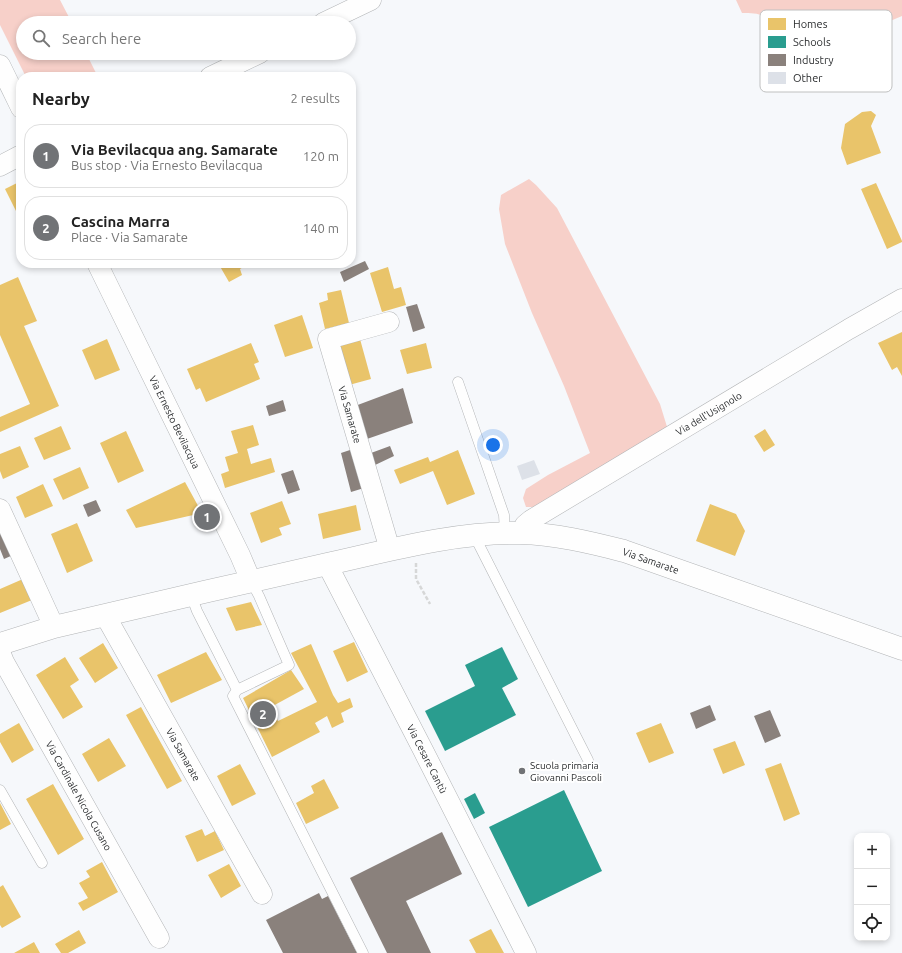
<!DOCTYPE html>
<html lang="en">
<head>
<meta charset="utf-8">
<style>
	body { margin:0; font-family:Ubuntu,sans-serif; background:#f2f2f2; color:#222 }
	.controls { position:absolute; right:12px; bottom:12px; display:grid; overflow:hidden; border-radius:8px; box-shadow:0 2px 6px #0003 }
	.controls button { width:36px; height:36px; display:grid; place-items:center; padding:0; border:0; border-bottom:1px solid #e0e0e0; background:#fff; color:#222; font:20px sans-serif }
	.you { position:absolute; left:493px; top:445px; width:14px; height:14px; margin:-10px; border:3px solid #fff; border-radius:50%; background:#1a73e8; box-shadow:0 0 0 6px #1a73e833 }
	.badge { display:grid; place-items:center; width:26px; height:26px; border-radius:50%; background:#717376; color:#fff; font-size:13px; font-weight:700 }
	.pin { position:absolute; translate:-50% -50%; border:2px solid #fff; box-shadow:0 1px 4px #0006 }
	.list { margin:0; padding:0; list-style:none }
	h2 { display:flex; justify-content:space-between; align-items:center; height:52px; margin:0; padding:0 16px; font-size:17px }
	h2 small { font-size:13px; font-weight:400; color:#767676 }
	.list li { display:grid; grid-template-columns:26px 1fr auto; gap:12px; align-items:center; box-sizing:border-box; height:64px; margin:0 8px 8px; padding:0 8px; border:1px solid #e0e0e0; border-radius:16px }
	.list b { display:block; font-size:15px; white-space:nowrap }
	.list p { margin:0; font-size:13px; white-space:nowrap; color:#767676 }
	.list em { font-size:13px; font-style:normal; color:#767676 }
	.icon { flex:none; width:22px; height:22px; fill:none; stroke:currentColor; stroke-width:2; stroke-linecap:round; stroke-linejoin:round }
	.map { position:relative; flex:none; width:902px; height:953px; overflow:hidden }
	.search { position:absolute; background:#fff; box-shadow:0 2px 6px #0003; left:16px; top:16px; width:340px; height:44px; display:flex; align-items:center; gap:10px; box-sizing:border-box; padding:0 14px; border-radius:22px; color:#767676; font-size:15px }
	.panel { position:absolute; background:#fff; box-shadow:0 2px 6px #0003; left:16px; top:72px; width:340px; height:196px; border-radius:16px }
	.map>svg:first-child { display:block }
	.green { fill:#f7d0c9 }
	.homes { fill:#e9c46a }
	.schools { fill:#2a9d8f }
	.industry { fill:#8a817c }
	.building { fill:#dde1e8 }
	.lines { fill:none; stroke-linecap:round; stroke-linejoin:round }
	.lane-casing { stroke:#b2b4b6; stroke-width:11 }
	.street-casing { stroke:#b2b4b6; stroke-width:21 }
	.secondary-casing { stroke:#b2b4b6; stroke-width:23 }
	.path { stroke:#d6d7d7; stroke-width:2.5; stroke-dasharray:4 2; stroke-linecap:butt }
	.lane { stroke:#fefefe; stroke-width:10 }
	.street { stroke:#fefefe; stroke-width:20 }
	.secondary { stroke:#fefefe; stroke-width:22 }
	.poi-dot { fill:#717376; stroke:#fff; stroke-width:1.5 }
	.labels { text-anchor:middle; stroke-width:4; stroke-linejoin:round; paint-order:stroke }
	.street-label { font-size:10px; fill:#2a2c2e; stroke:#fff }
	.poi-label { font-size:10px; fill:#2a2c2e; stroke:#fff; text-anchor:start }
	.key { fill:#fff; stroke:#bfc0c0; stroke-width:1 }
	.key-label { font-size:11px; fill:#2a2c2e }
</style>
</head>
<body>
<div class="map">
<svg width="902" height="953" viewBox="0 0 902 953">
	<rect width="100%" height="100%" fill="#f6f8fb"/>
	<path class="green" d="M0,0H60L72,23H23V53H86L98,77H26L0,25Z
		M736,0H902V16L791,63L771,22C763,13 754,13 742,13Z
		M529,179L536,185L557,208L660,404L668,430L534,507H526L523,498L526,489L548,475L590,453L564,386L532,313L505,244L499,209L501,195Z"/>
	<path class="homes" d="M871,111L876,115L871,126L881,153L847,165L841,148L845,124L862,112Z
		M21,181V221L5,189Z
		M876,183L902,241V242L887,249L861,189Z
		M218,263H250L240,269L242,275L229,282Z
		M388,267L394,289L401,287L406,305L382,312L370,273Z
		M18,277L37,321L24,326L59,406L0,432V417L30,404L0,335V285Z
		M341,290L349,323L325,329L319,303L328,300L327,293Z
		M302,315L313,348L285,357L274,325Z
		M902,332V376L897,367L892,370L878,343Z
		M107,339L120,370L95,380L82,350Z
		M360,339L371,379L349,385L337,346Z
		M251,343L259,362L254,364L260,379L206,402L200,388L196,390L187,369Z
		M426,343L432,368L407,374L400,350Z
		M253,425L259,445L247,449L251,464L271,458L275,472L225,488L221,474L229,471L225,457L238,453L231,431Z
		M61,426L71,449L44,460L34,438Z
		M765,429L775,445L764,452L754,436Z
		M126,431L144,471L118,483L100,443Z
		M20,446L29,467L3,479L0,471V454Z
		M458,450L475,494L447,505L433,471L400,484L394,470L428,457L430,462Z
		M80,467L89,488L63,500L53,479Z
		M185,482L202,513L136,528L126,510Z
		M43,484L53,506L25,518L16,497Z
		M282,501L291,524L279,528L282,535L261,543L250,513Z
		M710,504L736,514L745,531L735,556L696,541Z
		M356,505L361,530L323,539L318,514Z
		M77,523L93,561L67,573L51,534Z
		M23,579L32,600L0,613V589Z
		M251,602L262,625L236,631L226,608Z
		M354,642L368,672L347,682L333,651Z
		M103,643L118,668L95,683L79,658Z
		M311,644L333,695L338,703L350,698L353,707L341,713L344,722L332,728L327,716L315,723L320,732L272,757L243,698L291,670L304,689L271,707L278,721L317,702L291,653Z
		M206,652L222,680L171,703L157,675Z
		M65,657L79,680L70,686L83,707L63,719L36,675Z
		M141,707L182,781L167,789L126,715Z
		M19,723L34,750L12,763L0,742V734Z
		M661,723L674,753L649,763L636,733Z
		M109,738L126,766L98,782L82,754Z
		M735,741L745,765L723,774L713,749Z
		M781,763L800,814L784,821L765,769Z
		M240,764L256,794L232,806L217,776Z
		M324,779L339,808L306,824L296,803L314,793L311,786Z
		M53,784L84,839L58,855L26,799Z
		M0,803L11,824L0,830Z
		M202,829L205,836L215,831L224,850L197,862L185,836Z
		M102,862L118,892L83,911L78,903L88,898L79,883L90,877L86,871Z
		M229,864L241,886L221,898L208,875Z
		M3,885L21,917L2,928L0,925V887Z
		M491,929L504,953H476L469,940Z
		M79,930L86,943L68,953H61L55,944Z
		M34,942L40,953H14Z"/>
	<path class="schools" d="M502,647L518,679L502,688L516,715L445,751L425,711L475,686L465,665Z
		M564,790L602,871L528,907L489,827Z
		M475,793L485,813L474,819L464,799Z"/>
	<path class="industry" d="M365,261L369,269L344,282L340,272Z
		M417,304L425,328L413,332L406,307Z
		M403,388L413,423L367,439L355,406Z
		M283,400L286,411L269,416L266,406Z
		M390,446L394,456L373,466L371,453Z
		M353,449L364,488L351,492L341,453Z
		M293,470L300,490L288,494L281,474Z
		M96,500L101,511L88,517L83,505Z
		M0,532L13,555L4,559L0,549Z
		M710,705L716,720L696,729L690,713Z
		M770,710L781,736L765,743L754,716Z
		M442,832L462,874L406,901L431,953H387L350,878Z
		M319,893L322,899L328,896L357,953H283L266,920Z"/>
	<path class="building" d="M534,460L540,474L522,480L517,466Z"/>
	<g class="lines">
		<g class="lane-casing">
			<path id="lane" d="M458,382L504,515L505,533
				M474,535L588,760
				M191,595L197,611L237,690L233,696L363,953
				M237,690L289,665L259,596L251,581
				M0,790L42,863"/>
		</g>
		<g class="street-casing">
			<g id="street">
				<path d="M323,23L371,0"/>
				<path d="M0,65L21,108"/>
				<path d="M210,77L260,53"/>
				<path d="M0,166L21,155"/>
				<path id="s1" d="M97,263L240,555L251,581"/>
				<path id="s2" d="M389,322L328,339L390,550"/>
				<path d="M0,509L54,627"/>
				<path id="s3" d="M521,533L525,525L531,520L849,329L902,299"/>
				<path id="s4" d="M327,564L423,750L526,953"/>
				<path id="s5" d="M105,615L262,894"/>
				<path id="s6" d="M0,652L4,662L159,938"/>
			</g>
		</g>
		<g class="secondary-casing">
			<g id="secondary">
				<path id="s7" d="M0,644L54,627C144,606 233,585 323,565C387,551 453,532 520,533C555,534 589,542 624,551L902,649"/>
			</g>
		</g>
		<path class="path" d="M416,563V579L430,604"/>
		<use href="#lane" class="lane"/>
		<use href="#street" class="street"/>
		<use href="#secondary" class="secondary"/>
	</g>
	<circle class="poi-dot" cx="522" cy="771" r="4"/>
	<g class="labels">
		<g class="street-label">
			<text dy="4" stroke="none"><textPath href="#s3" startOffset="224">Via dell'Usignolo</textPath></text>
			<text dy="4" stroke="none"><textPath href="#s2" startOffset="142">Via Samarate</textPath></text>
			<text dy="4" stroke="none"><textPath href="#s1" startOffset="177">Via Ernesto Bevilacqua</textPath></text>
			<text dy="4" stroke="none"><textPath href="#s7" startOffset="667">Via Samarate</textPath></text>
			<text dy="4" stroke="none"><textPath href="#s5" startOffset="160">Via Samarate</textPath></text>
			<text dy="4" stroke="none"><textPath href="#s4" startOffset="219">Via Cesare Cantù</textPath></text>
			<text dy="4" stroke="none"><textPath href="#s6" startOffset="164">Via Cardinale Nicola Cusano</textPath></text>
		</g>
		<g class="poi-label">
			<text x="530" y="769">Scuola primaria<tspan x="530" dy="12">Giovanni Pascoli</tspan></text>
		</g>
	</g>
	<rect x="760" y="10" width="132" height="82" rx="6" class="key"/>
	<rect x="768" y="18" width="18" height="12" fill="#e9c46a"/>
	<rect x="768" y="36" width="18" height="12" fill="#2a9d8f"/>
	<rect x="768" y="54" width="18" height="12" fill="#8a817c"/>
	<rect x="768" y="72" width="18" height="12" fill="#dde1e8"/>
	<g class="key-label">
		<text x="793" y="28">Homes</text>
		<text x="793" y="46">Schools</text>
		<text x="793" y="64">Industry</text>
		<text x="793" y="82">Other</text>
	</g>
</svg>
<div class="controls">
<button>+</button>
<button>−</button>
<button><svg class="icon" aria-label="locate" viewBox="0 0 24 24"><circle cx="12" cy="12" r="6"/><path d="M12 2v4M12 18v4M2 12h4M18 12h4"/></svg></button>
</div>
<div class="you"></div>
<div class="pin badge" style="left:207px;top:517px">1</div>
<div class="pin badge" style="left:263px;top:714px">2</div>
<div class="search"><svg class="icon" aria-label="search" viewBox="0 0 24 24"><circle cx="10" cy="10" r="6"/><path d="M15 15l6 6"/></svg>Search here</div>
<section class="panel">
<h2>Nearby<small>2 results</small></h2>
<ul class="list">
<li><span class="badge">1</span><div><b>Via Bevilacqua ang. Samarate</b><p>Bus stop · Via Ernesto Bevilacqua</p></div><em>120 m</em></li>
<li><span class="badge">2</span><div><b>Cascina Marra</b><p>Place · Via Samarate</p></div><em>140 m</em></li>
</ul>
</section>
</div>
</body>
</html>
